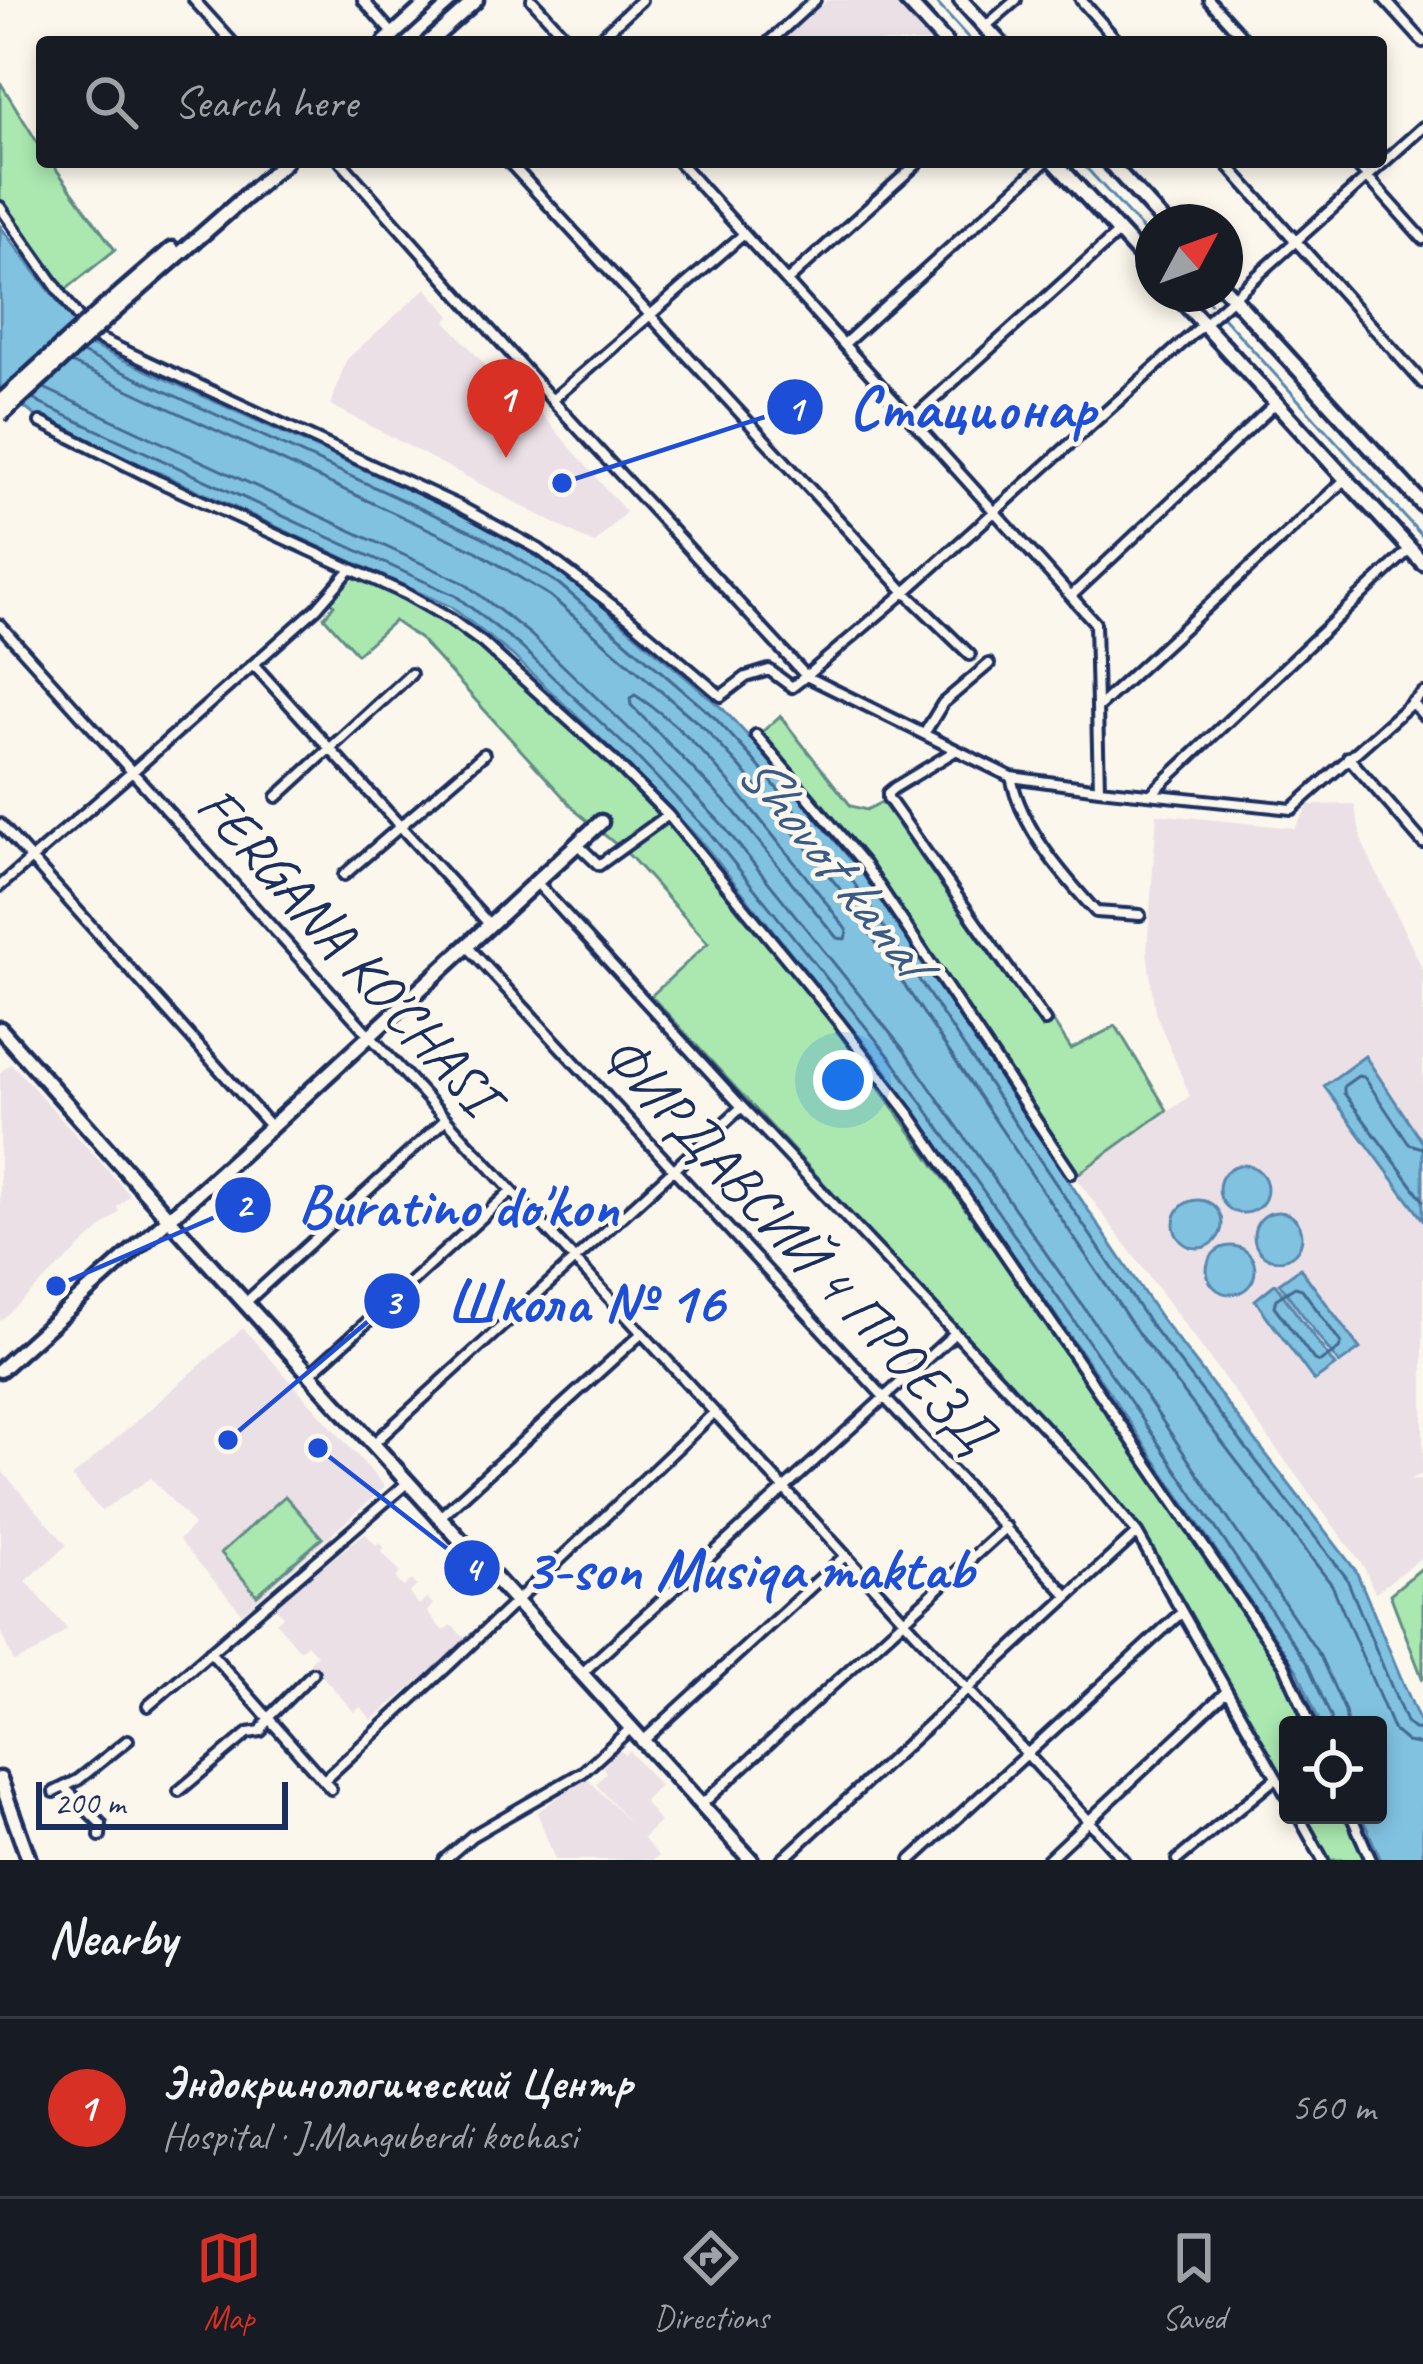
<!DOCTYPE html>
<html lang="en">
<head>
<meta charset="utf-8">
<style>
	body { margin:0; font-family:Caveat,sans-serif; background:#242831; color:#f1f3f6 }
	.controls { position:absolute; right:36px; bottom:36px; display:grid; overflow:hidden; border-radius:12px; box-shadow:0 6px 18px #0003 }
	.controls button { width:108px; height:108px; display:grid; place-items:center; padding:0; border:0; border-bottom:3px solid #363941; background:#171b24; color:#f1f3f6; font:60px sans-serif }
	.compass { position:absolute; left:1135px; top:204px; width:108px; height:108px; border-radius:50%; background:#171b24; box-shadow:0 6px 18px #0003; rotate:49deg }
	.scale { position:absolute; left:36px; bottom:30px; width:252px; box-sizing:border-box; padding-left:12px; border:6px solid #1b2f5e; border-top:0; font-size:33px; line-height:42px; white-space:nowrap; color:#1b2f5e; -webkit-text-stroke:9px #fbf7ec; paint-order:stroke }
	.you { position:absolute; left:843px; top:1080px; width:42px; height:42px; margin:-30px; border:9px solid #fff; border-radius:50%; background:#1a73e8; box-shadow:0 0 0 18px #1a73e833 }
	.badge { display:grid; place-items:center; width:78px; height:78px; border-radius:50%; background:#d93025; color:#fff; font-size:39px; font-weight:700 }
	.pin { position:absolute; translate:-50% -99px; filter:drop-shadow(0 3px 6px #0008) }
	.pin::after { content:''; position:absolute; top:63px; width:42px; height:36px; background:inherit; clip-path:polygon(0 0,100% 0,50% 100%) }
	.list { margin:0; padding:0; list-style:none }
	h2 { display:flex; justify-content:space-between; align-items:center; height:156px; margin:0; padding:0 48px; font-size:51px }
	h2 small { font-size:39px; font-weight:400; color:#9ea1a6 }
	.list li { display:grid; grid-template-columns:78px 1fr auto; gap:36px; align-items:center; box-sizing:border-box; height:180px; padding:0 48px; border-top:3px solid #363941 }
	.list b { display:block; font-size:45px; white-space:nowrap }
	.list p { margin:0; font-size:39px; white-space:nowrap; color:#9ea1a6 }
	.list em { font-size:39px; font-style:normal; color:#9ea1a6 }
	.icon { flex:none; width:66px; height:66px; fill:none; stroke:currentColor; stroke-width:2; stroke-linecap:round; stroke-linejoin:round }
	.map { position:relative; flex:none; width:1423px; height:1860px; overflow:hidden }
	.search { position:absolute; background:#171b24; box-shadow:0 6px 18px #0003; left:36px; right:36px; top:36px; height:132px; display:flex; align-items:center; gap:30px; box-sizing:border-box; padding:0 42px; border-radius:12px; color:#9ea1a6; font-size:45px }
	.sheet { height:336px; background:#171b24 }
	nav { display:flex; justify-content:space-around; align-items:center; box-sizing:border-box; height:168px; border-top:3px solid #363941; background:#171b24; font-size:33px; color:#9ea1a6 }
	nav a { display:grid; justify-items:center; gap:6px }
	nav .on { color:#d93025 }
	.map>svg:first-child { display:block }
	.built { fill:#ebe0e6 }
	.green { fill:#aae8b0; stroke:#628c87; stroke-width:3 }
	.water { fill:#81c2e1; stroke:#5887ad; stroke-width:3 }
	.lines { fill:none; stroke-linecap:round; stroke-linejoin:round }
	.shore { stroke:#446a92; stroke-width:3 }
	.stream { stroke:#5887ad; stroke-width:3 }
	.street-casing { stroke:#1b2f5e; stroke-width:16 }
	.secondary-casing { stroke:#1b2f5e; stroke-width:21 }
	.street { stroke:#fbf7ec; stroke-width:8 }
	.secondary { stroke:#fbf7ec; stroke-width:12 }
	.secondary-bridge-casing { stroke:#1b2f5e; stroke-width:21; stroke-linecap:butt }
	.secondary-bridge { stroke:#fbf7ec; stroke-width:12 }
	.labels { text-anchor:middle; stroke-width:9; stroke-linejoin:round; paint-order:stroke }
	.street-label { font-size:57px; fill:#1b2f5e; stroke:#fbf7ec }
	.water-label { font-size:60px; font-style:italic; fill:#3a5b85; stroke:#fbf7ec }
	.leader { fill:none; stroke:#1d4ed8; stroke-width:4.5 }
	.callout-dot { fill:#1d4ed8; stroke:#fbf7ec; stroke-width:4.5 }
	.mark-label { font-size:36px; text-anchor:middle; font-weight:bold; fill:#fff }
	.callout-label { font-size:60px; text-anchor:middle; font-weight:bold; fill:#1d4ed8; stroke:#fbf7ec; stroke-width:9; stroke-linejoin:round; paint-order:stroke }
</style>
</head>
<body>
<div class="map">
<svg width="1423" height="1860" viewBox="0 0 1423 1860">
	<rect width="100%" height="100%" fill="#fbf7ec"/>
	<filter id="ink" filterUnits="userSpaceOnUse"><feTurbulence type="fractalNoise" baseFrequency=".00833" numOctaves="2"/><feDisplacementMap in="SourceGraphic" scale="24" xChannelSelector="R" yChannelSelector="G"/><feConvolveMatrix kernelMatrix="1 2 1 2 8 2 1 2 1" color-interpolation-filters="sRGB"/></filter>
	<g filter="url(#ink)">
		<path class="built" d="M828,0H892L930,42H781Z
			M426,288L451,316L446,321L507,390L515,383L626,512L594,544L331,405L346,360Z
			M1354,804L1362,842L1423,970V1474L1410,1479L1423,1481V1556L1375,1593L1364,1567L1076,1178L1190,1096L1155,1012L1147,951L1157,814L1295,828L1309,805Z
			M11,1063L130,1195L117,1207L119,1212L0,1321V1073Z
			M243,1328L385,1487L242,1613L179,1540L194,1525L151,1478L101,1511L72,1477Z
			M0,1469L67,1545L26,1581L67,1629L38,1651L14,1662L0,1631Z
			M365,1533L376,1545L380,1543L384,1547L381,1551L400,1572L396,1579L403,1587L412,1580L417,1586L409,1594L419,1605L427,1598L433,1604L427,1612L443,1631L451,1625L467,1640L372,1720L361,1707L354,1712L310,1662L317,1655L307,1644L300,1650L276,1622L283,1616L274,1605Z
			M619,1749L624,1755L629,1751L660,1786L644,1801L660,1822L643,1838L659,1856L654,1860H555L537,1812L586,1777L631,1824L596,1784L606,1773L603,1767Z"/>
		<path class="green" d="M0,82L42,150V162H51L115,250L59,295L0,214Z
			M351,575C384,589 417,604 448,623C487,647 519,681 553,711C713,855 841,1032 964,1207C1071,1358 1175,1511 1278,1665L1305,1725H1288V1792L1179,1603L1100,1483L651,996L708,943L630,856L578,813L421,640L394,621L357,654L324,617L334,605L330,600Z
			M780,716L851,806L866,810L882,802L1042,1028L1053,1021L1071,1049L1116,1026L1167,1110L1078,1174L864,855L761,733Z
			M285,1496L322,1538L257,1595L221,1553Z
			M1423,1567V1680L1390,1594Z
			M1302,1815H1345L1365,1860H1325Z"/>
		<path class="water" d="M0,226L91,345L489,527L566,575L723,709L761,750L862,873L1160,1317L1356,1571L1423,1730V1860H1381L1361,1815H1378V1725H1321L1298,1672L1120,1408L881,1064L700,840L624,761L512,655L451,607L34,415L0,388Z
			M1365,1056L1423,1143V1220L1324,1086Z
			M1219 1189a24 24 0 1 1 48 0a24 24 0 1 1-48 0Z
			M1174 1224a24 24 0 1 1 48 0a24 24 0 1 1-48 0Z
			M1254 1236a24 24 0 1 1 48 0a24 24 0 1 1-48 0Z
			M1207 1270a24 24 0 1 1 48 0a24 24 0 1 1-48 0Z
			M1300,1268L1360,1349L1339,1364L1279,1283Z
			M1275,1284L1335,1366L1314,1381L1255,1300Z"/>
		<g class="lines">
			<path class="shore" d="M82,353L483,537L559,584L715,718L752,758L852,880L1150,1324L1346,1577L1406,1722L1414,1729L1423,1730
				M71,363L476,551L550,596L705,729L741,768L840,889L1138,1333L1332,1585L1394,1731L1407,1742L1423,1745
				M44,388L464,583L530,634L644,743L720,822L903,1049L1143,1392L1320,1656L1345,1711L1347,1725
				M33,398L41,404L456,596L520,646L633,753L709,832L890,1057L1130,1401L1308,1665L1331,1717L1332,1725
				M635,695C687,728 728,780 767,828C794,862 822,895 847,931L845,939L837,938L733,810L631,705L630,698Z
				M1423,1148L1409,1144L1364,1077L1358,1076L1344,1086V1093L1423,1200
				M1295,1287L1302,1289L1341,1343L1339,1349L1320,1362L1314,1360L1274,1306L1276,1299Z"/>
			<path class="stream" d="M934,0L972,42
				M1081,162L1153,241
				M1202,294L1210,303
				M1223,317L1423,537"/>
			<g class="street-casing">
				<path id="street" d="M194,0L232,42
					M363,0L393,34
					M532,0L570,42
					M1081,0L1118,42
					M1209,0L1247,42
					M1385,0L1423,42
					M986,26L1016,0
					M596,42L641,0
					M769,42L815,0
					M341,162L552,400L806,676L1011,777L1099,789L1292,809L1423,693
					M509,162L905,592L970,655
					M679,162L1095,623L1099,789
					M1225,162L1423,383
					M1354,162L1423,239
					M0,207L79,319L95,337L459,506L540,550L629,618L721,696L746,677L769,670L792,687L806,676L905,592L1423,127
					M787,281L919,162
					M844,344L1045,162
					M552,400L744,234
					M912,419L1119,232
					M40,422L158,481L406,594L450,619L483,643L614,761L668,815
					M1072,595L1276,403
					M0,625L370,1036L1124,1860
					M254,665L489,924
					M1412,702L1423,715
					M1098,707L1346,479
					M924,734L943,703L989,664
					M756,735L865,865L1071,1173
					M955,751L894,788L888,793V798L1045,1021
					M1348,757L1423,843
					M1011,777C1022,829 1061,873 1096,912L1140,915
					M1152,793L1410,549
					M277,797L411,674
					M0,824L271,1127
					M578,845L599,865L668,815L838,1021L910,1115L1284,1664L1311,1725
					M344,875L484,754
					M536,882L742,1107L1089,1475L1137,1533L1288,1798
					M0,886L132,772L317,608L350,570
					M467,946L1068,1596
					M245,1303L446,1119
					M310,1374L511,1191
					M373,1444L742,1107
					M440,1517L642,1333
					M210,1652L331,1789
					M582,1673L955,1333
					M148,1706L407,1483
					M643,1741L845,1556
					M324,1780L449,1665L714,1413
					M64,1787L101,1824L100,1836
					M179,1791L248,1733L261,1731L268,1718L313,1673
					M54,1792L78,1780L128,1740
					M701,1805L1006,1527
					M1298,1815L1323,1860
					M1351,1815L1371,1860
					M444,1860L472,1836L583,1772L631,1728
					M782,1860L1137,1533
					M911,1860L1182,1612
					M1047,1860L1226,1692
					M1177,1860L1276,1778"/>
			</g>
			<g class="secondary-casing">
				<path id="secondary" d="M906,0L945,42
					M961,0L999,42
					M385,42L431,0
					M429,42L476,0
					M1055,162L1153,269
					M1109,162L1164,222
					M1225,289L1423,505
					M1176,294L1423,563
					M105,307L172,249
					M111,314L285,162
					M0,1029L206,1260L751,1860
					M0,1370L271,1127L601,822
					M0,1779L29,1860"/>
			</g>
			<use href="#street" class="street"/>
			<use href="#secondary" class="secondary"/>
			<g class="secondary-bridge-casing">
				<path id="secondary-bridge" d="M0,402L105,307
					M0,416L111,314"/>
			</g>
			<use href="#secondary-bridge" class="secondary-bridge"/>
		</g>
	</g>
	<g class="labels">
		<g class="street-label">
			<text transform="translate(349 949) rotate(48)" y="20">FERGANA KO'CHASI</text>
			<text transform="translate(799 1242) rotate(47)" y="20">ФИРДАВСИЙ 4 ПРОЕЗД</text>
		</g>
		<g class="water-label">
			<text transform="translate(835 862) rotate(51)" y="21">Shovot kanal</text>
		</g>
	</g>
	<path class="leader" d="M562 483L795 407M56 1286L243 1205M228 1440L392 1301M318 1448L472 1568"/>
	<g class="callout-dot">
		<circle cx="562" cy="483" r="12"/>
		<circle cx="56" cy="1286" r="12"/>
		<circle cx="228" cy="1440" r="12"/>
		<circle cx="318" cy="1448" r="12"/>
		<circle cx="795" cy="407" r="30"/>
		<circle cx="243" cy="1205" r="30"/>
		<circle cx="392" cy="1301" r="30"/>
		<circle cx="472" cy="1568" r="30"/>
	</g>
	<g class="mark-label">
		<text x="795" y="420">1</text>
		<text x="243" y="1217">2</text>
		<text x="392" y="1314">3</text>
		<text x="472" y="1581">4</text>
	</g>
	<g class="callout-label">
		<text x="972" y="428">Стационар</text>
		<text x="458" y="1226">Buratino do'kon</text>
		<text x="585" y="1322">Школа № 16</text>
		<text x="749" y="1589">3-son Musiqa maktab</text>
	</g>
</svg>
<div class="controls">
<button><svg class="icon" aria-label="locate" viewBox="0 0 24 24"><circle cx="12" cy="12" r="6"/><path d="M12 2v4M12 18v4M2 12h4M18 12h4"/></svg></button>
</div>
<svg class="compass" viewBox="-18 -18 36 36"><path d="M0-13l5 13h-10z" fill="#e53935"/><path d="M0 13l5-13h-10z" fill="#9ea1a6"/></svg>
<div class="scale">200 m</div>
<div class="you"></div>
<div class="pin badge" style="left:506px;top:458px">1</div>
<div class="search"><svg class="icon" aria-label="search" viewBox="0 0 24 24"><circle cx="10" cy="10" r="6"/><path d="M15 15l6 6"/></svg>Search here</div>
</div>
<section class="sheet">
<h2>Nearby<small></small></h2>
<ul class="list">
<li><span class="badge">1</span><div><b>Эндокринологический Центр</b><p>Hospital · J.Manguberdi kochasi</p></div><em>560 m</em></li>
</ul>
</section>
<nav>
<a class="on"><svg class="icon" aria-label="map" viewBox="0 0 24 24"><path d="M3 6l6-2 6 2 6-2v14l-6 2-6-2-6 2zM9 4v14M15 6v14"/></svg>Map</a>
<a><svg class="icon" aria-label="directions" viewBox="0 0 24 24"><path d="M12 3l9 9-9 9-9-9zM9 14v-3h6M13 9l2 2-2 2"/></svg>Directions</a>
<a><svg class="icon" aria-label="saved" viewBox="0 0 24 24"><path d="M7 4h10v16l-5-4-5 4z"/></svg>Saved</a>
</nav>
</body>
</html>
